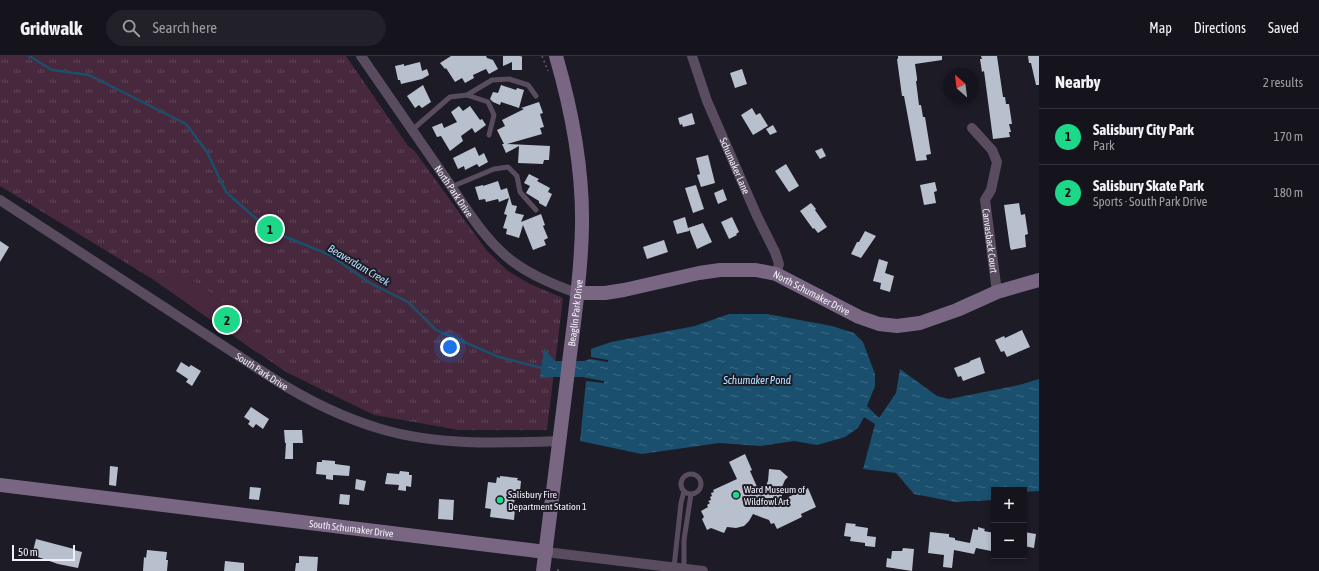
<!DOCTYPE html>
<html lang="en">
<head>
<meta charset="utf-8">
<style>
	body { margin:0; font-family:"Asap Condensed",sans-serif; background:#222129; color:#f1f3f6 }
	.controls { position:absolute; right:12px; bottom:12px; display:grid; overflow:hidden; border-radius:0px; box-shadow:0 2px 6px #0003 }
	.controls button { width:36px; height:36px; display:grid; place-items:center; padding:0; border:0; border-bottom:1px solid #34333b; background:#15141c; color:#f1f3f6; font:20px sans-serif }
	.compass { position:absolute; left:943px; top:12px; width:36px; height:36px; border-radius:50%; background:#15141c; box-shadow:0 2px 6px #0003; rotate:332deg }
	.scale { position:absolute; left:12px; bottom:10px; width:63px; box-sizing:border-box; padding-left:4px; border:2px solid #f1f0f8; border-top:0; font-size:11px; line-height:14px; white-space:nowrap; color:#f1f0f8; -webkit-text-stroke:3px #1c1b26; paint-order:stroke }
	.you { position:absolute; left:450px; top:291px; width:14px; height:14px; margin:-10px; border:3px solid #fff; border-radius:50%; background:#1a73e8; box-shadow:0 0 0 6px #1a73e833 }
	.badge { display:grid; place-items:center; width:26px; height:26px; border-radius:50%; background:#1dd888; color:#111; font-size:13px; font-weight:700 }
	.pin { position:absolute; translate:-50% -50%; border:2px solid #fff; box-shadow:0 1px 4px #0006 }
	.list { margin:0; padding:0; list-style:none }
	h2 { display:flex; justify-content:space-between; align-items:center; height:52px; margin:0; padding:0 16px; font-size:17px }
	h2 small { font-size:13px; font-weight:400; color:#9d9ea3 }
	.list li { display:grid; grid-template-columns:26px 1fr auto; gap:12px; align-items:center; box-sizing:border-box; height:56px; padding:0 16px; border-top:1px solid #34333b }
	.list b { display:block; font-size:15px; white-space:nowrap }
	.list p { margin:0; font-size:13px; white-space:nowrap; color:#9d9ea3 }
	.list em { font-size:13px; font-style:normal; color:#9d9ea3 }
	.icon { flex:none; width:22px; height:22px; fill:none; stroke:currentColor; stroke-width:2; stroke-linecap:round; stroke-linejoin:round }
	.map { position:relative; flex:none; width:1039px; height:515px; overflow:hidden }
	header { display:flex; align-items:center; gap:24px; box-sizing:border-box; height:56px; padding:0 20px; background:#15141c; border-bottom:1px solid #34333b }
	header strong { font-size:19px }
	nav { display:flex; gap:22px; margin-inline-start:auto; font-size:14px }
	.search { width:280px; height:36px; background:#222129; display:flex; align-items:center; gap:10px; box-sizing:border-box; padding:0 14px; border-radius:22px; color:#9d9ea3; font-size:15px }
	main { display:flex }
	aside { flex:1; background:#15141c }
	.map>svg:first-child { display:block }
	.grass { fill:url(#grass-tufts) }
	.garden { fill:#48283d }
	.water { fill:url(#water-ripples) }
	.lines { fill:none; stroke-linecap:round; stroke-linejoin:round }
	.stream { stroke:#1a506d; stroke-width:2.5 }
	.building { fill:#b9c0cd }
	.path { stroke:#5f5e68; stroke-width:1.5; stroke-dasharray:2 3; stroke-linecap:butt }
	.lane { stroke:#584c5e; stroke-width:5 }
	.street { stroke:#584c5e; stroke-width:10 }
	.secondary { stroke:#796683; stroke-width:14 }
	.poi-dot { fill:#1dd888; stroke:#1c1b26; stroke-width:1.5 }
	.labels { text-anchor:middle; stroke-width:4; stroke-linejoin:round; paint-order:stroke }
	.street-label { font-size:10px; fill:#f1f0f8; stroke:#1c1b26 }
	.poi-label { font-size:10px; fill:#f1f0f8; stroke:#1c1b26; text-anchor:start }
	.water-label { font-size:11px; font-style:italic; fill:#b4e2ff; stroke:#1c1b26 }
</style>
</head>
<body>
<header>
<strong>Gridwalk</strong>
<div class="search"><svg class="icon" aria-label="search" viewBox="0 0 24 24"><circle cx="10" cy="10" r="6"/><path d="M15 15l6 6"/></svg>Search here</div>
<nav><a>Map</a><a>Directions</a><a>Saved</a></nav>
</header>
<main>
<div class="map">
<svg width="1039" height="515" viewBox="0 0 1039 515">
	<defs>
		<pattern id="grass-tufts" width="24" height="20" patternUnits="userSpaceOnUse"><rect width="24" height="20" fill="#48283d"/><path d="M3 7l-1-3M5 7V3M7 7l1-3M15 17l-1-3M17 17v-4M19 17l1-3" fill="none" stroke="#63485a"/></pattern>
		<pattern id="water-ripples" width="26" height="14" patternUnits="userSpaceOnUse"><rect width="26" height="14" fill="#1a506d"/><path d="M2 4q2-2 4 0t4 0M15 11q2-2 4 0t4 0" fill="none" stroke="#3c6a83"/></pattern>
	</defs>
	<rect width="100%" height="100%" fill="#1c1b26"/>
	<path class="grass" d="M0,0H346L408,90L414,94L487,195L508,215L530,228L563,242L547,374H459L374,359L286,316L154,224L0,130Z"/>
	<path class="garden" d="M188,221L235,253L254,275L264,290L259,298L154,224Z"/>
	<path class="water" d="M729,258H767L832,270L854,277L863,286L875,318V330L867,350L879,362L896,337L900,313L937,340L949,343L1019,329L1039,323V435L1024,436V434H994V444L955,446L914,438L896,417L863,413L875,368L864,361L858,372L845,381L817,389L794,385L761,390L719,387L642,398L580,385L586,325L604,327V325L582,321H553L540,322L544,293L555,305H584L590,303L608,306V304L591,301V293L611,286L695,270Z"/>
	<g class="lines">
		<path class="stream" d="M29,0L52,14L89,19L186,68L207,96L226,136L269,174L330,199L370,227L408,246L436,274L499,301L542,312"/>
	</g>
	<path class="building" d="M451,0H486L487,2L493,4L498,13L489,18L486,13L473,19L474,22L465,27L462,22L455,26L446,12L445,13L440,7Z
		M503,0H523L520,1H522V14H512V6L503,10Z
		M898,0H942V4L915,8L917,22V25H916L919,49H921L923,61H925L931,98L926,99L927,104L916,105L904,40H902L897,3H898Z
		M981,0H997L1003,41H1005L1006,48H1009L1012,68H1009L1011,76H1009L1010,81L993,83L984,15L982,16L980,3H982Z
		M1028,0H1039V29H1036L1031,7H1029Z
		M420,6L422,15L427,13L429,19L422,23L401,28L400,24H398L395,10L404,8V10Z
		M742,13L747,28L735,32L730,17Z
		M423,29L431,46L422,52L419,49L415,52L407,40Z
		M501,29L516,34L517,32L524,34L519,52L501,46L500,49L493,46L490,43L493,36L498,37Z
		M539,46L543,57L540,58L544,71L540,72L542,78L507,88L550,90L549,104H544L543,108L518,107L519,90L506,97L502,88H504L497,74L505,70L502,64L524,53L521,52Z
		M459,50L463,55L470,50L480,64L482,63L486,69L475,77L472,72L461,80L463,85L450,95L441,80L437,81L432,71L442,67L444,72L457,66L451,56Z
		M752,52L756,59L760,57L768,70L753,79L741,59Z
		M692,57L695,68L683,71L682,68L680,69L678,62Z
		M773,69L777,76L770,79L766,73Z
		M475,91L479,100L484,97L488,106L479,111L477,108L465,114L464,110L458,113L453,102Z
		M822,92L826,100L820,103L815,95Z
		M708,99L715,127L701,131L697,119L700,118L696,102Z
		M786,108L799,130L789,136L775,115Z
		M529,118L539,123L537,125L550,132L548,136L552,138L546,151L539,147V145L526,137L530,130L524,127Z
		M498,125L501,134L507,132L512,149L517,150L515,157L524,159L521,166L541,158L545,169L543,170L548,182L544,184L546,189L533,194L523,169L519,182L506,178L507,173L503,172L507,159L504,158L509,142L499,146L498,143L486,146L485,143L479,144L475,131L483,129V130Z
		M935,126L937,135L934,136L936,147L924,149L920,129Z
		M696,129L704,153L693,157L685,132Z
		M723,133L727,144L718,148L714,137Z
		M811,147L816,153L815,154L827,171L818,177L814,172L813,173L800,155Z
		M1019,147L1021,159L1025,158L1028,178L1025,179L1026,191L1011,194L1010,191L1004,149Z
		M685,161L688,172L703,167L712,186L697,193L689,173V175L677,178L673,165Z
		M732,161L739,176L736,178L737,179L729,183L721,166Z
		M865,175L876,180L861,202L851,198L857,186H859Z
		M664,184L668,196L647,203L643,191Z
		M0,185L9,191L0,206Z
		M879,203L888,206L885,217L894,220L890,236L880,233L881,227L873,225Z
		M1022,274L1030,291L1007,301L1004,295L1001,296L995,284L1004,280L1005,282Z
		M980,301L985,317L963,325L961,320L958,321L954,312L970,306V305Z
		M181,306L189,311L191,309L201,315L192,330L186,326L188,323L176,315Z
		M251,351L269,363L263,373L256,368L253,372L248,368L250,365L244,361Z
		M284,374H302L303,387H293V403H285L286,387H285Z
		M745,398L752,414L750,415L761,440L768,425L769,413L780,414L788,421L785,424L782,431V444L808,432L816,451L801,458L802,461L777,473L774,467L771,468L769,464L753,458L749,465L744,470L736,472L727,471L724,477L711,472L707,474L702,463L704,461L701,455L708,451L707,449L710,447L708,445L711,444L710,441L712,440L711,437L714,436L713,434L737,423L729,406Z
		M322,404L335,405V408L350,410L349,420L333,419V424L326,423V419L316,418L317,406H322Z
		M110,410L118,411L116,430L109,429Z
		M400,415L409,416V419H412L411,431L406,430V435L398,434L399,429L385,428L387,417L399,418Z
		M500,420L518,422L517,424L521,425L520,435H516L513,453H515L514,464L490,461L491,453L485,452L488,426L496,427L497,421L500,422Z
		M356,423L366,425L364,435L355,433Z
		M250,431L261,432L259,444L249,443Z
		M340,438L350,439L349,449L339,448Z
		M439,443L454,444L453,464L438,463Z
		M846,467L856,468L855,470L868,472L867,480L876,481L875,491L865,490V487L850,485L851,481L844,480Z
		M978,471L985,473L984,475L994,477V489H992L991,495L976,492L974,498L954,494L952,512L943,511L944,499L928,497L930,476L949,478V481L955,482V484L970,487L973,473L978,474Z
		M1024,476L1036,478L1034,492L1024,490Z
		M36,483L74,493V494L82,496L78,512L58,508L32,499Z
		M903,492L914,493L912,515L886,511L887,502L891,503L892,495H902Z
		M147,494L167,496L166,504H168L167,515H143L144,501L146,502Z
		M299,500L318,501L317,515H295L296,507H299Z
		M225,505L244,507V515H224Z"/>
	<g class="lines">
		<path class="path" d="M542,0L548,15
			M558,515V513"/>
		<path class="lane" d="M467,39L492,24L509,23L528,29L536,40
			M412,74L450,41L467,39L488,46L494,59L489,79
			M451,131L494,113L508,111L517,120L520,136L536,154
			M681 428a10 10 0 1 1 20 0a10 10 0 1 1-20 0Z
			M674,511L681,447L684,435
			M684,513V484L691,438"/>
		<g class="street">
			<path id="s1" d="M361,0C391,43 421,87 451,130C469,157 486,185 512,205C532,220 554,229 577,237"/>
			<path id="s2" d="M692,0L707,45L757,160L775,196L779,208L776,218"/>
			<path id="s3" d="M972,72L992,94L997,106L991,134L985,144L997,236"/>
			<path id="s4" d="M0,144L274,323C307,344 344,362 381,373C438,390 501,387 560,385"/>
			<path d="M546,496L703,515"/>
		</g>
		<g class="secondary">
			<path id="s5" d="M577,237H605L624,234L699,217L720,214H756L776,218L859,261L879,268L897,270L920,267L957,254L997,236L1039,224"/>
			<path id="s6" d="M0,429L546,496"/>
			<path id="s7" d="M543,515C551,451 559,387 567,323C573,272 581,221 582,170C583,112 572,55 556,0"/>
		</g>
	</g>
	<g class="poi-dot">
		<circle cx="736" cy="439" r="4"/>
		<circle cx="500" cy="444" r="4"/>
	</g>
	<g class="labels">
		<g class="street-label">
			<text dy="4" stroke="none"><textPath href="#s2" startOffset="118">Schumaker Lane</textPath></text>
			<text dy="4" stroke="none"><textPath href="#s1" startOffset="164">North Park Drive</textPath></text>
			<text dy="4" stroke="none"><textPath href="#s3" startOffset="124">Canvasback Court</textPath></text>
			<text dy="4" stroke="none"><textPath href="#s5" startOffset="242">North Schumaker Drive</textPath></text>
			<text dy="4" stroke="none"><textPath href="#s7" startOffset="260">Beaglin Park Drive</textPath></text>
			<text dy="4" stroke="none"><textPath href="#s4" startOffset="313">South Park Drive</textPath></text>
			<text dy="4" stroke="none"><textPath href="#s6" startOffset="354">South Schumaker Drive</textPath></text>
		</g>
		<g class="poi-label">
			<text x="744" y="437">Ward Museum of<tspan x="744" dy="12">Wildfowl Art</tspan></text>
			<text x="508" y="442">Salisbury Fire<tspan x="508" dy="12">Department Station 1</tspan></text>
		</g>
		<g class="water-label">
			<text transform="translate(359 209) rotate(31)" y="4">Beaverdam Creek</text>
			<text x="757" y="328">Schumaker Pond</text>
		</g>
	</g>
</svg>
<div class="controls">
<button>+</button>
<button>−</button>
</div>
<svg class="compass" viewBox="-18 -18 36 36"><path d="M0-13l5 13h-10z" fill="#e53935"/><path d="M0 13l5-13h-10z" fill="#9d9ea3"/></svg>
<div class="scale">50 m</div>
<div class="you"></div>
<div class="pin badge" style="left:270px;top:173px">1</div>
<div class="pin badge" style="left:227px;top:264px">2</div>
</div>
<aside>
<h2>Nearby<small>2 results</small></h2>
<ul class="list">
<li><span class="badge">1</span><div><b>Salisbury City Park</b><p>Park</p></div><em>170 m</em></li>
<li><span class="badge">2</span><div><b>Salisbury Skate Park</b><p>Sports · South Park Drive</p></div><em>180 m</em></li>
</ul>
</aside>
</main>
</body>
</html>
